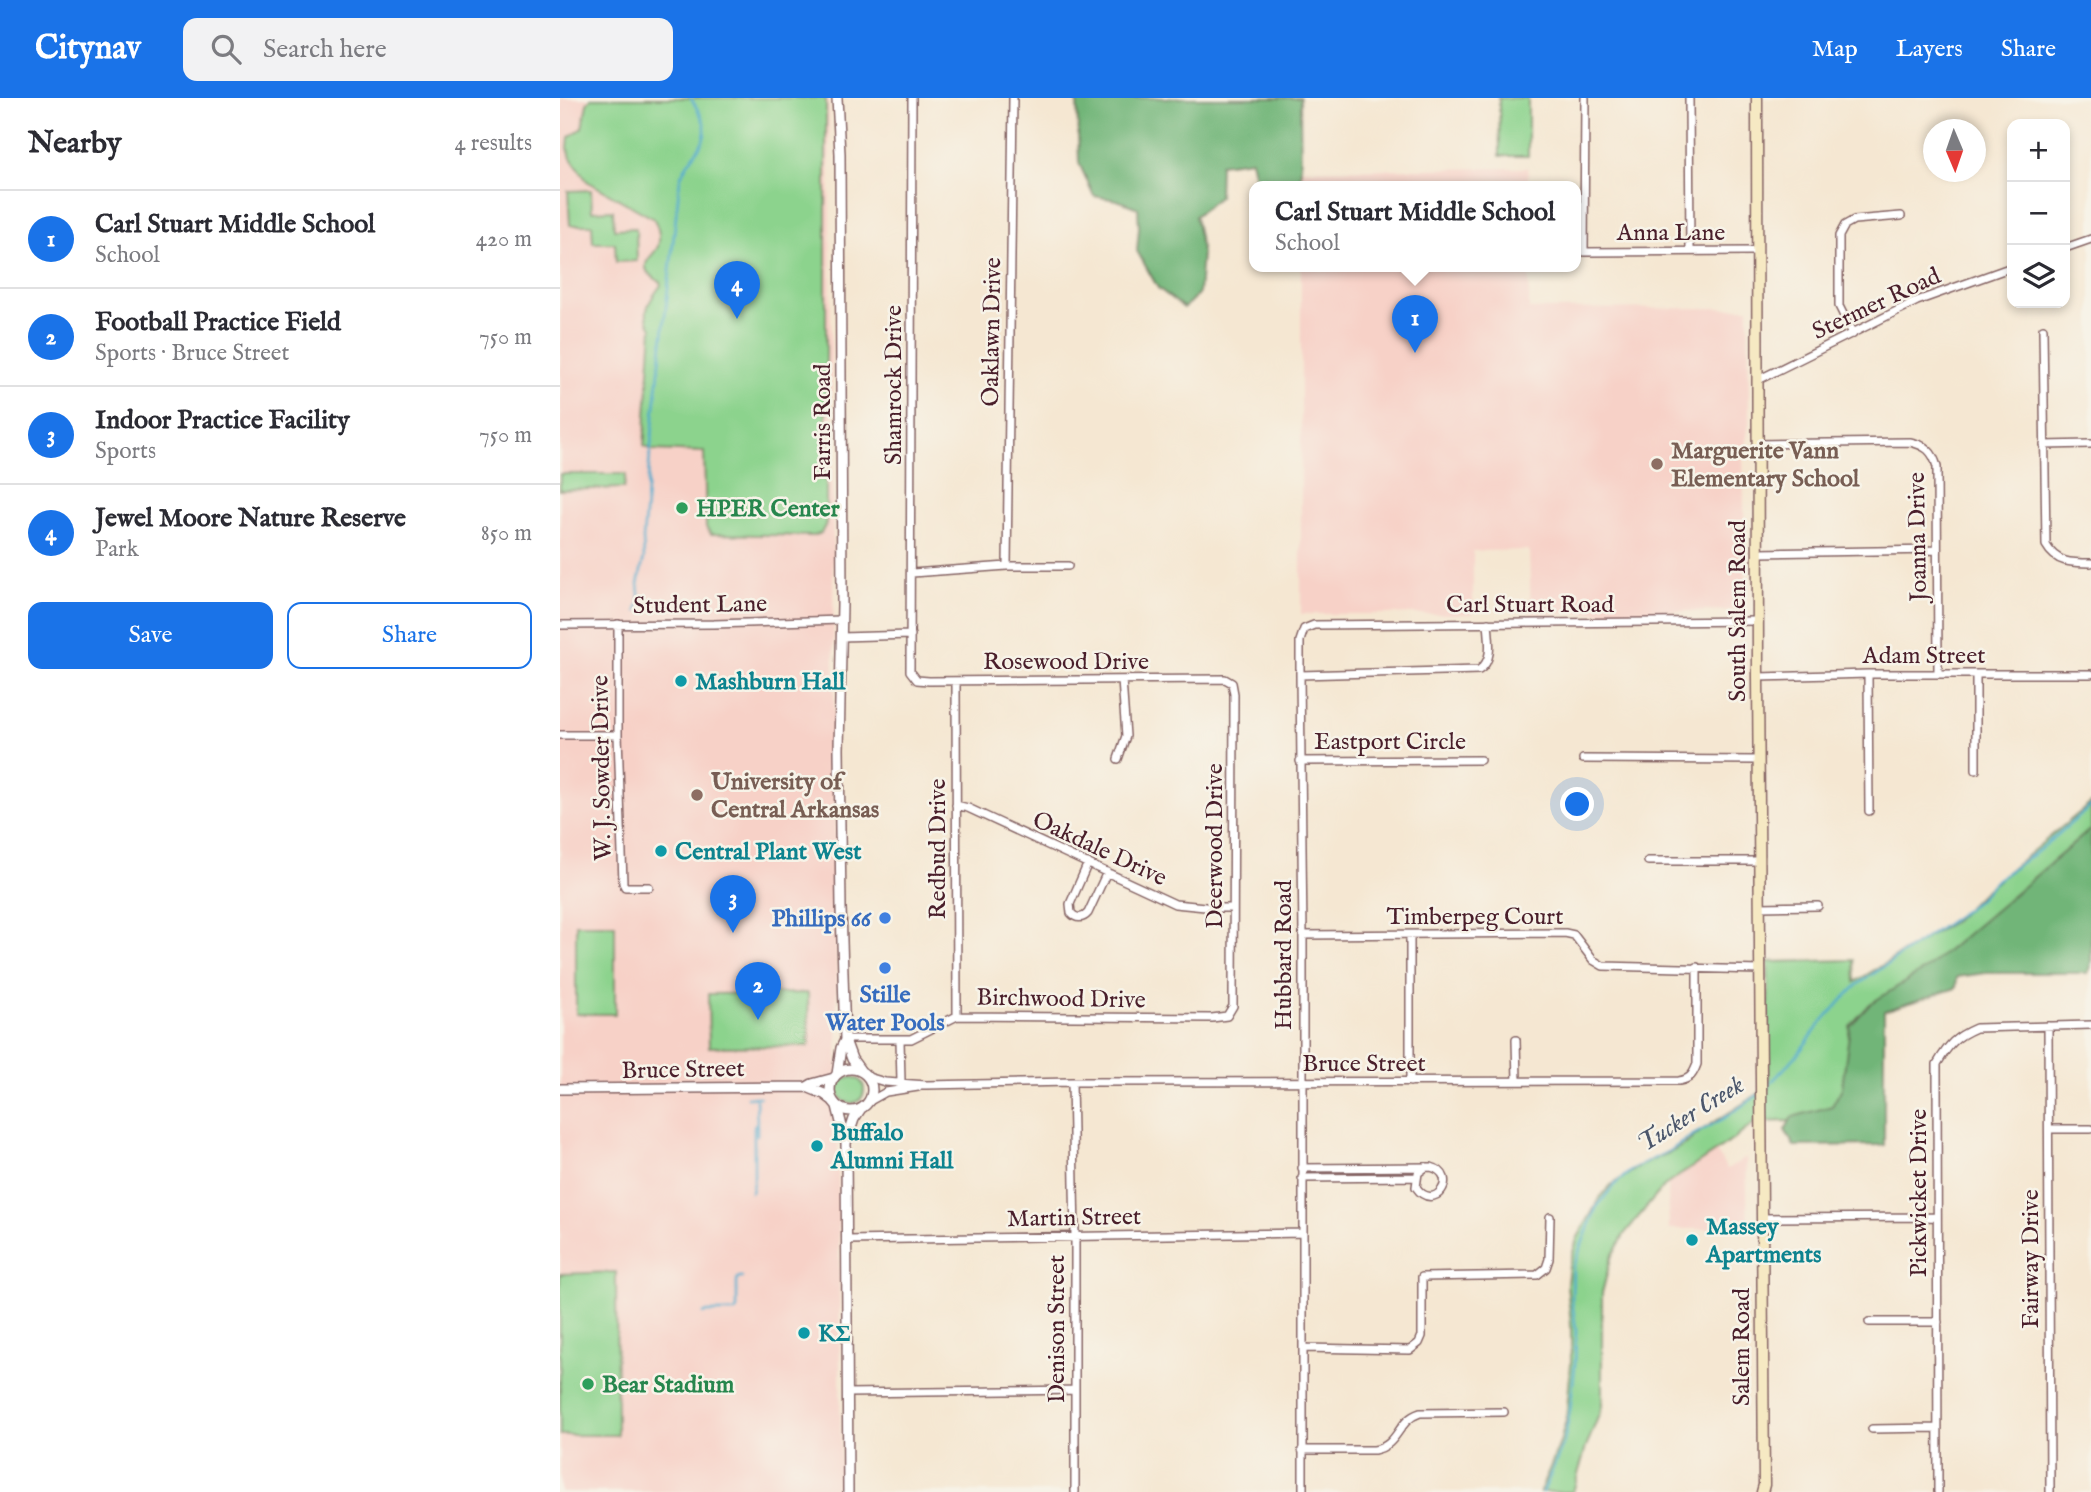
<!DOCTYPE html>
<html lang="en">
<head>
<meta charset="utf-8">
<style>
	body { margin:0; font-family:"IM FELL English",serif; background:#f2f2f3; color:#2b2b33 }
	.controls { position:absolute; right:21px; top:21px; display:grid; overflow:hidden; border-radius:14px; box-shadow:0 4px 10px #0003 }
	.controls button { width:63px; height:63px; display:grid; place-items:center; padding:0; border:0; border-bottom:2px solid #e1e1e2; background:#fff; color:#2b2b33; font:35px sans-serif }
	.compass { position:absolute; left:1363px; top:21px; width:63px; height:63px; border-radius:50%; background:#fff; box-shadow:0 4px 10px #0003; rotate:178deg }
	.you { position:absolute; left:1018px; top:707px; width:24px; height:24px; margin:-18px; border:5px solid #fff; border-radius:50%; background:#1a73e8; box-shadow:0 0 0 10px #1a73e833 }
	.badge { display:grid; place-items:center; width:46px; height:46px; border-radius:50%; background:#1a73e8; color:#fff; font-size:23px; font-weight:700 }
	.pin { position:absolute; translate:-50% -58px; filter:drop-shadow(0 2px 4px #0008) }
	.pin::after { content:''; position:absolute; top:37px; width:24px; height:21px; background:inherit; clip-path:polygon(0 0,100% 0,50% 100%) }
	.popup { position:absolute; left:689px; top:83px; width:332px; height:91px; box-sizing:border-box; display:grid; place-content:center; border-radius:14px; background:#fff; filter:drop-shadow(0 2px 5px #0005); font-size:23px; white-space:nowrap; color:#7c7c81 }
	.popup b { font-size:26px; color:#2b2b33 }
	.popup::after { content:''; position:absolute; left:50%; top:100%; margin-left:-14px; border:14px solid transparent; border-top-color:#fff }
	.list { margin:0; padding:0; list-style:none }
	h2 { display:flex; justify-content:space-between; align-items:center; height:91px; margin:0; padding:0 28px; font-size:30px }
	h2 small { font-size:23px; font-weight:400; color:#7c7c81 }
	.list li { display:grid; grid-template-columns:46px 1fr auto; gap:21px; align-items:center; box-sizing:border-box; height:98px; padding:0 28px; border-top:2px solid #e1e1e2 }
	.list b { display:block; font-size:26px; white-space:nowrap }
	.list p { margin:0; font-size:23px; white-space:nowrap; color:#7c7c81 }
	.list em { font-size:23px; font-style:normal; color:#7c7c81 }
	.actions { display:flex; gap:14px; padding:21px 28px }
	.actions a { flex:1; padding:16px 0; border:2px solid #1a73e8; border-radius:14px; text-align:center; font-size:24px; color:#1a73e8 }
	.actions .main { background:#1a73e8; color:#fff }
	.icon { flex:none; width:38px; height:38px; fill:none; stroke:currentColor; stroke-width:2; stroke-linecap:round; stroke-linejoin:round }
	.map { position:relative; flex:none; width:1531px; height:1394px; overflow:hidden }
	header { display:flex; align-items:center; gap:42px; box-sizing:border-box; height:98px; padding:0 35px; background:#1a73e8; color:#fff }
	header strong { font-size:33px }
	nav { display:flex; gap:38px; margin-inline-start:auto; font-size:24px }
	.search { width:490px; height:63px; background:#f2f2f3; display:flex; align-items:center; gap:18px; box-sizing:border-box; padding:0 24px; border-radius:14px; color:#7c7c81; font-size:26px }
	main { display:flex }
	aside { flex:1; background:#fff }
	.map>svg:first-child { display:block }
	.built { fill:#f7d1c7 }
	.green { fill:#8cd38d; stroke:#6b795c; stroke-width:2 }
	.forest { fill:#71b578; stroke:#5e6a52; stroke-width:2 }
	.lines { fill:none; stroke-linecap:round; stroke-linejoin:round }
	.stream { stroke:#4faacd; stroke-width:2.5 }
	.minor-casing { stroke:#866565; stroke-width:10 }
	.tertiary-casing { stroke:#866565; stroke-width:12 }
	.secondary-casing { stroke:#866565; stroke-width:13 }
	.minor { stroke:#fff; stroke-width:7 }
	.tertiary { stroke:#fff; stroke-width:9 }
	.secondary { stroke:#f6e9c3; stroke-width:10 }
	.education-dot { fill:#8d6e63; stroke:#f7f3e8; stroke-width:2.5 }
	.leisure-dot { fill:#2e9e5b; stroke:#f7f3e8; stroke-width:2.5 }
	.culture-dot { fill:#0f9aa8; stroke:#f7f3e8; stroke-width:2.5 }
	.shop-dot { fill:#3f7fe0; stroke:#f7f3e8; stroke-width:2.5 }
	.labels { text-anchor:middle; stroke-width:5; stroke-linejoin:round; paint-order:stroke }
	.street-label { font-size:24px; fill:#4a1f2b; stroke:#f7f3e8 }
	.education-label { font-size:24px; font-weight:bold; fill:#785e54; stroke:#f7f3e8; text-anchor:start }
	.leisure-label { font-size:24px; font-weight:bold; fill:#27864d; stroke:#f7f3e8; text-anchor:start }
	.culture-label { font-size:24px; font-weight:bold; fill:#0d838f; stroke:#f7f3e8; text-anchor:start }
	.shop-label { font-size:24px; font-weight:bold; fill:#366cbe; stroke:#f7f3e8; text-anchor:end }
	.water-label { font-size:26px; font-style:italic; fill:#4c576c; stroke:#f7f3e8 }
</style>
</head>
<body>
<header>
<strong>Citynav</strong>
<div class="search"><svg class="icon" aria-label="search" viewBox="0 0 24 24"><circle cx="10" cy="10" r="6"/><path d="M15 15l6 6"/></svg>Search here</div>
<nav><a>Map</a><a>Layers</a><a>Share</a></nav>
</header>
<main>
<aside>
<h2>Nearby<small>4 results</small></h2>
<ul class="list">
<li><span class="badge">1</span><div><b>Carl Stuart Middle School</b><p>School</p></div><em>420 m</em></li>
<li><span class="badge">2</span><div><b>Football Practice Field</b><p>Sports · Bruce Street</p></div><em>750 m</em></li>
<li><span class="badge">3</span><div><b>Indoor Practice Facility</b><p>Sports</p></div><em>750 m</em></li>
<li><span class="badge">4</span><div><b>Jewel Moore Nature Reserve</b><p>Park</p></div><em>850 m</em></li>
</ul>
<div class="actions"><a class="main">Save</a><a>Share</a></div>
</aside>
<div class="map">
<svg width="1531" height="1394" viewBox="0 0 1531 1394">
	<rect width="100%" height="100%" fill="#f7f3e8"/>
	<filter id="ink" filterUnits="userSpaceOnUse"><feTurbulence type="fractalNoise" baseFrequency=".0143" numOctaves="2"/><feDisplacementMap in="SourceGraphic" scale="14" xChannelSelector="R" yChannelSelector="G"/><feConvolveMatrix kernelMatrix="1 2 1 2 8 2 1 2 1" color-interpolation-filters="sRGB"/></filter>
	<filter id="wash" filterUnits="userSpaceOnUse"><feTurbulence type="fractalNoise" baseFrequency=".00686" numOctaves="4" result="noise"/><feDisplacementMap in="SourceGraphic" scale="28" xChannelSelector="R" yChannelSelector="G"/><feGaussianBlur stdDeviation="1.57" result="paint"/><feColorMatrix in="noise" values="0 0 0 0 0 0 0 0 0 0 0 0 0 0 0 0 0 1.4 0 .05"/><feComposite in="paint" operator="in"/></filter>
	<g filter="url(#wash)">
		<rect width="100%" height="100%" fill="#f5e7d2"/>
		<path class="built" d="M0,0H269L281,1394H0Z
			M968,70V89H741V72Z
			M741,169H969V211L1188,210L1189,325L1183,361L1186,512L971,516L969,452L913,453V516H741Z
			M1155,1052L1167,1071L1186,1060L1188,1131H1109L1108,1085Z"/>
		<path class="green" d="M31,0H266V426L261,435L254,438L151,436L146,429L144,354L92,352L84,348L92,230C80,213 91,201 101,187L100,184C96,181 89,177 87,173C82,162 95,157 98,148C101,139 98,129 94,121L27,83L11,60L8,50L9,39L22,30L27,6Z
			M939,0H968V58H940Z
			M31,92L32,113L53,112L54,131L76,130L77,163L56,164L55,145H33L32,127H10L8,93Z
			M0,376H65L66,377L64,390L0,392Z
			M1531,705V743L1448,819L1304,918L1295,1021L1196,1024L1174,1041L1104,1088L1065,1135L1051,1160L1042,1195V1309L1025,1352L1013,1394H980L1000,1345L1006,1322L1011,1266V1226L1007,1186L1009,1168L1017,1141L1041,1098L1051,1087L1084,1066L1113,1053L1128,1044L1142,1032L1209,989L1208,864L1294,862L1295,884L1394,823L1423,794Z
			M16,826H55V916H16Z
			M248,895L249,948L149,949L148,896Z
			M278 992a13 13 0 1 1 26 0a13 13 0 1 1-26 0Z
			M56,1174L57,1337H0V1176Z"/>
		<path class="forest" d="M517,0H740L741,89H697L691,62L660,66L659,99L635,118L642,155L639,195L624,210L598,190L577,153L579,130L578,110L557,102L534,98L519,65Z
			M1531,731V864L1528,875H1426L1397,879L1396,890L1324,913V1047L1234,1048L1225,1032L1232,1019L1272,1008L1282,990L1290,928L1310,906L1367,870Z"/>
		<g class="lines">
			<path class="stream" d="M77,513L80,504L78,486L84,460L83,441L90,356L120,81C125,62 151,46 144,25C142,17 135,8 131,0
				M1206,990L1237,957L1265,920L1297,887L1389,824L1417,803L1436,782L1482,750L1531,708
				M187,999H200
				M197,1027V1037
				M191,1094L194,1079V1028L197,1024L196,1002
				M143,1216L147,1214H175L177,1211V1183L178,1180H182
				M983,1394L1004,1344L1010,1312L1015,1267L1016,1232L1012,1203L1013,1169L1036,1110L1054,1087L1073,1071L1111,1052L1133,1037L1163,1021L1198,997"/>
		</g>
	</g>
	<g filter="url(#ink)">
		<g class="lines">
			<g class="minor-casing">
				<path id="minor" d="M1025,0L1024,154L1197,153
					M1129,0L1130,153
					M1505,150L1531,141
					M1483,231L1486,447C1496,465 1511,465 1531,465
					M1293,236L1279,208V138L1285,127L1294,122L1341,118
					M1198,282L1357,203L1452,169
					M1198,346L1350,344C1365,347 1373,353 1377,369L1378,575
					M1484,347L1531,346
					M1199,455L1377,452
					M447,468L453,0
					M352,475L447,468H508
					M58,526V637L63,785L65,789H89
					M0,527L154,526L281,522
					M281,539L351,537
					M1308,576L1309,713
					M1416,576V672
					M740,577L919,572C934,563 929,541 928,525
					M1198,579L1308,576H1531
					M396,583L397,918
					M0,637H58
					M558,661L566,638L562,582
					M1023,661L1199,662
					M740,663L920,662
					M396,707L408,710L615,806L655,810H672
					M1088,763H1199
					M528,765L510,806L511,815C516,821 523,821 528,815L547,774
					M1200,809L1258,808
					M743,837L1005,835L1014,837L1033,862L1043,868L1200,872
					M1488,928L1490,1394
					M285,941H351L397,918L652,920L667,918L673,908L674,596L672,585L665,581L369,583L357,582L350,573L352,0
					M340,942L341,984
					M956,942L957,983
					M308,979L325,984L366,987L512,984L1119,983C1130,981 1133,977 1137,966V869
					M512,984L515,1138V1394
					M850,984V837
					M310,1003L326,994L358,989
					M1489,1031H1531
					M742,1070L871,1069C901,1077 874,1116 856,1089L858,1075L866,1069
					M742,1080L856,1079
					M1203,1120L1377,1119
					M286,1142L743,1135
					M1309,1224H1378
					M743,1250L850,1252L859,1245L862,1238V1179L977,1177L986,1170L989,1161L990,1119
					M287,1295L515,1292
					M1312,1331L1377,1330
					M742,1352H814C840,1347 836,1323 860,1315L944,1314
					M743,1394V837L740,577V543L744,531L754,527L1198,523
					M1378,1394L1377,966C1389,946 1395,939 1416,930L1531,927"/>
			</g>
			<g class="tertiary-casing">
				<path id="tertiary" d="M285,942L292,961L300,972
					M270 992a21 21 0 1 1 42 0a21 21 0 1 1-42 0Z
					M277,976L281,950L285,942L281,810L279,651L282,506L280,56L277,0
					M247,989L252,986L274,980
					M0,991L247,989L264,996L272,1002
					M277,1008L286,1045L288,1394
					M286,1045L294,1021L300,1012"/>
			</g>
			<g class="secondary-casing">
				<path id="secondary" d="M1197,0L1198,579L1204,1387L1202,1394"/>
			</g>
			<use href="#minor" class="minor"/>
			<use href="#tertiary" class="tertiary"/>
			<use href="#secondary" class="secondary"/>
		</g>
	</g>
	<g class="education-dot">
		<circle cx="1097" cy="366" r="7"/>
		<circle cx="137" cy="697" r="7"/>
	</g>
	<g class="leisure-dot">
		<circle cx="122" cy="410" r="7"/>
		<circle cx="28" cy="1286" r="7"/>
	</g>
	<g class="culture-dot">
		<circle cx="121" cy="583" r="7"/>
		<circle cx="101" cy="753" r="7"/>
		<circle cx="257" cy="1048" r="7"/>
		<circle cx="1132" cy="1142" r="7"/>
		<circle cx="244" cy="1235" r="7"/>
	</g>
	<g class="shop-dot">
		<circle cx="325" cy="820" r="7"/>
		<circle cx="325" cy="870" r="7"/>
	</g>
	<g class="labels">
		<g class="street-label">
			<text x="1111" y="142">Anna Lane</text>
			<text transform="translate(1316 205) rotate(-25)" y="8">Stermer Road</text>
			<text transform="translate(431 234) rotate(-89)" y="8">Oaklawn Drive</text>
			<text transform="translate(333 287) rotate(-90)" y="8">Shamrock Drive</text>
			<text transform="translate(262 324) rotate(-90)" y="8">Farris Road</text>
			<text transform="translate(1357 439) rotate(-91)" y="8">Joanna Drive</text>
			<text transform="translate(140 506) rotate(-1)" y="8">Student Lane</text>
			<text x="970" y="514">Carl Stuart Road</text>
			<text transform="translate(1177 513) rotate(-90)" y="8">South Salem Road</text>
			<text x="1364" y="565">Adam Street</text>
			<text x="506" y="571">Rosewood Drive</text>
			<text x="830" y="651">Eastport Circle</text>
			<text transform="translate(41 670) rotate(-91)" y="8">W. J. Sowder Drive</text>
			<text transform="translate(654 748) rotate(-90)" y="8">Deerwood Drive</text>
			<text transform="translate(540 750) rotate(25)" y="8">Oakdale Drive</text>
			<text transform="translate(377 751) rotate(-90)" y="8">Redbud Drive</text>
			<text x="915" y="826">Timberpeg Court</text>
			<text transform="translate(723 857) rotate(-90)" y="8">Hubbard Road</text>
			<text transform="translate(501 900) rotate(1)" y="8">Birchwood Drive</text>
			<text x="804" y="973">Bruce Street</text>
			<text transform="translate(123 971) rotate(-1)" y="8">Bruce Street</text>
			<text transform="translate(1358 1095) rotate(-90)" y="8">Pickwicket Drive</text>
			<text transform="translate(514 1119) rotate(-1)" y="8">Martin Street</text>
			<text transform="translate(1470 1161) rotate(-90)" y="8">Fairway Drive</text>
			<text transform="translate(496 1231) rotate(-90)" y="8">Denison Street</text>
			<text transform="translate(1181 1249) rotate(-90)" y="8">Salem Road</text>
		</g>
		<g class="education-label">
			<text x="1111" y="360">Marguerite Vann<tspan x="1111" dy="28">Elementary School</tspan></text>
			<text x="151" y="691">University of<tspan x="151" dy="28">Central Arkansas</tspan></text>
		</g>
		<g class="leisure-label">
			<text x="136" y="418">HPER Center</text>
			<text x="42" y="1294">Bear Stadium</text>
		</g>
		<g class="culture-label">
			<text x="135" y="591">Mashburn Hall</text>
			<text x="115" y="761">Central Plant West</text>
			<text x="271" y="1042">Buffalo<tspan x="271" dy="28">Alumni Hall</tspan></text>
			<text x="1146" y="1136">Massey<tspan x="1146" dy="28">Apartments</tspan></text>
			<text x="258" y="1243">KΣ</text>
		</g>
		<g class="shop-label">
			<text x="311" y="828">Phillips 66</text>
			<text x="325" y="904" text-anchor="middle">Stille<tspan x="325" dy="28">Water Pools</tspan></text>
		</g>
		<g class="water-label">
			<text transform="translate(1130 1015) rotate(-32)" y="9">Tucker Creek</text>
		</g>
	</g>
</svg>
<div class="controls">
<button>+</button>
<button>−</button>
<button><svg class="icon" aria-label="layers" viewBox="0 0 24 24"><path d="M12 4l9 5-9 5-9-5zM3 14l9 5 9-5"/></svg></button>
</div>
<svg class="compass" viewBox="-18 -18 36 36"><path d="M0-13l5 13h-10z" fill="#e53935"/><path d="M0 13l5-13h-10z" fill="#7c7c81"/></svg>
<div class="you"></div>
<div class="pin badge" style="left:855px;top:255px">1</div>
<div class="popup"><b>Carl Stuart Middle School</b>School</div>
<div class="pin badge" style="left:198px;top:922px">2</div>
<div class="pin badge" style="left:173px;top:835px">3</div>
<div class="pin badge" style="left:177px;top:221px">4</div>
</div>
</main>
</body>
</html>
